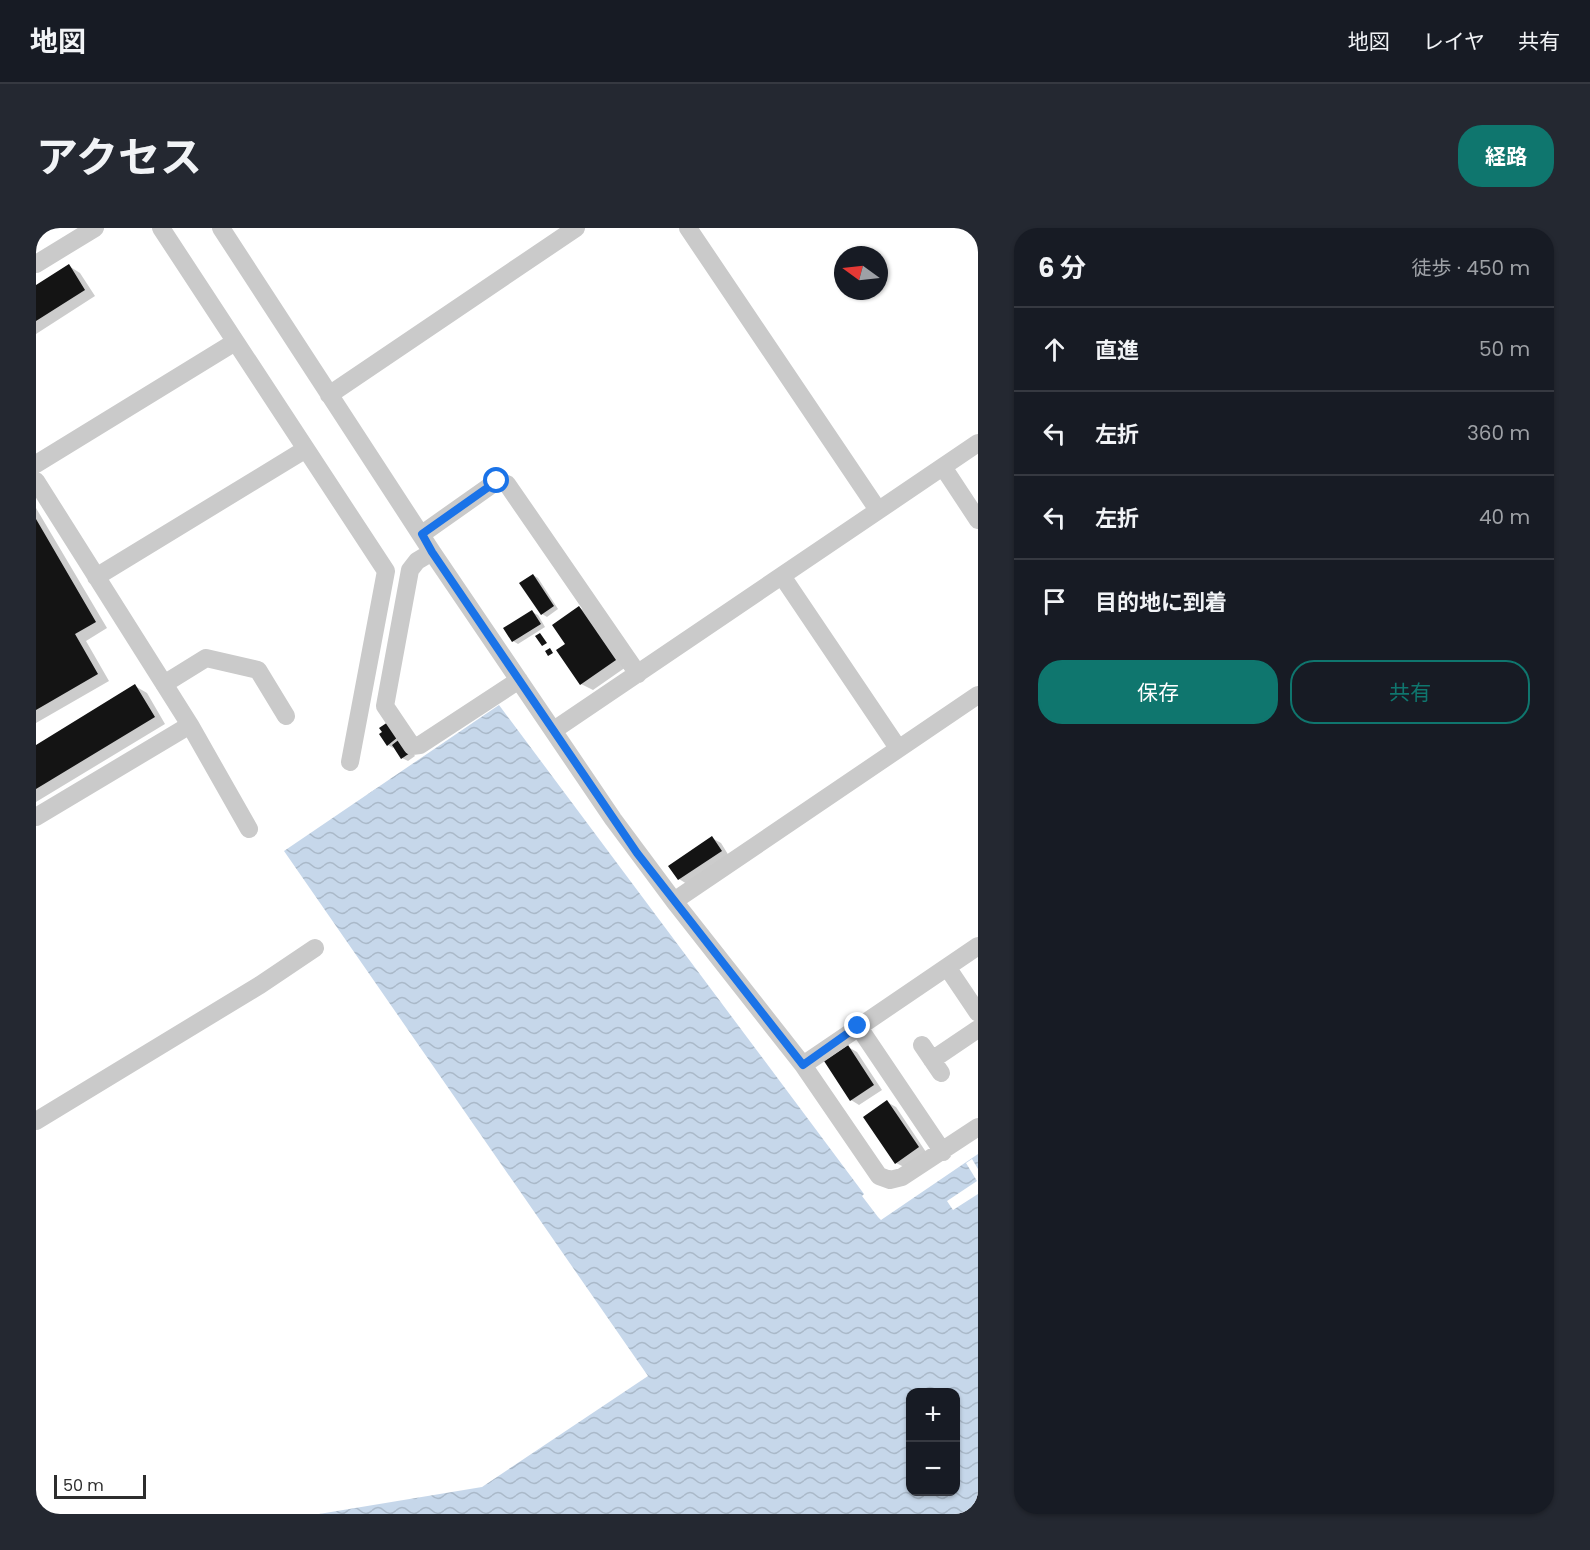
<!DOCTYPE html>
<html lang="ja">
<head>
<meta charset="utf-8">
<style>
	body { margin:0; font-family:Poppins,"Noto Sans JP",sans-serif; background:#242831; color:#f1f3f6 }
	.controls { position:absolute; right:18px; bottom:18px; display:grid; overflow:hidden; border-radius:12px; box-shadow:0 2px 4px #0004 }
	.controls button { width:54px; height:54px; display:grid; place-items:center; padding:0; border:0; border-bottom:2px solid #363941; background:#171b24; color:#f1f3f6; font:30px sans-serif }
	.compass { position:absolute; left:798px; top:18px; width:54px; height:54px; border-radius:50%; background:#171b24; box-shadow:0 2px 4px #0004; rotate:285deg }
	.scale { position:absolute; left:18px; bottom:15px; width:92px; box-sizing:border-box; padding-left:6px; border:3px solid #2d2d2d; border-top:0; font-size:16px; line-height:21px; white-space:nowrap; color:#2d2d2d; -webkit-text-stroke:4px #fff; paint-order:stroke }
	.stop { position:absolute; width:18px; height:18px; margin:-14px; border:4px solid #1a73e8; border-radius:50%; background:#fff }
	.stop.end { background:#1a73e8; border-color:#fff; box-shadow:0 2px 6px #0008 }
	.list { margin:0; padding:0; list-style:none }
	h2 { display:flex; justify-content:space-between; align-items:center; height:78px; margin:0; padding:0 24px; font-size:26px }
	h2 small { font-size:20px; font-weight:400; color:#9ea1a6 }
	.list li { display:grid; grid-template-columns:39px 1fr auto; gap:18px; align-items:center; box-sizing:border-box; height:84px; padding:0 24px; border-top:2px solid #363941 }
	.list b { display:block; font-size:22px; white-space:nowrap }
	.list em { font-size:20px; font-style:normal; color:#9ea1a6 }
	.actions { display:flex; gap:12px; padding:18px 24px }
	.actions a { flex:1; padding:14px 0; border:2px solid #0f766e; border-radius:24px; text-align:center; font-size:21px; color:#0f766e }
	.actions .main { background:#0f766e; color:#fff }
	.icon { flex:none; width:33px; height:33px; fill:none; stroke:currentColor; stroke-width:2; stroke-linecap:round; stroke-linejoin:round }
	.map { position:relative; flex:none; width:942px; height:1286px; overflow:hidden; border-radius:24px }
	header { display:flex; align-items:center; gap:36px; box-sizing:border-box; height:84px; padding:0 30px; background:#171b24; border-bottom:2px solid #363941 }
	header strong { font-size:28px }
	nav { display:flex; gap:33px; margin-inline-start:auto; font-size:21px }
	.intro { display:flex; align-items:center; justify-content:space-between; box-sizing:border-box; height:144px; padding:0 36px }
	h1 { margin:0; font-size:42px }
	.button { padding:15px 27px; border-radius:24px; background:#0f766e; color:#fff; font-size:21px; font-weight:700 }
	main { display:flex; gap:36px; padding:0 36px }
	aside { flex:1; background:#171b24; border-radius:24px; box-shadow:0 2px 4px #0004 }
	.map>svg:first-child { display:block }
	.water { fill:url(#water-waves); fill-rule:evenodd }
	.pier { fill:#fff }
	.shadow { fill:#0003 }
	.building { fill:#141414 }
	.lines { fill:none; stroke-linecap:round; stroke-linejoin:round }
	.minor { stroke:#cacaca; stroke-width:18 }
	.route { stroke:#1a73e8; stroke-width:8 }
</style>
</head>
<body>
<header>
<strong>地図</strong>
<nav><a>地図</a><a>レイヤ</a><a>共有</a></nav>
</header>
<div class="intro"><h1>アクセス</h1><a class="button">経路</a></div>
<main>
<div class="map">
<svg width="942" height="1286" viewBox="0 0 942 1286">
	<defs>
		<pattern id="water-waves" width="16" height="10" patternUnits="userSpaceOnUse" patternTransform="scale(1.5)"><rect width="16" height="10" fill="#c6d7ea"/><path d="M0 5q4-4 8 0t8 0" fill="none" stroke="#aab9c9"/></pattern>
	</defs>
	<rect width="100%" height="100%" fill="#fff"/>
	<path class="water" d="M463,477L828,966L826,968L842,989L845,992L942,926V1286H283L446,1259L612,1148L248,623ZM874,1164H920V1264H874Z"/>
	<path class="pier" d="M936,931L942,941V966L917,982L911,973L941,953L930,935Z"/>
	<path class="shadow" d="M33,38L44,45L59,68L0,106V59Z
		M0,280L71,400L50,413L73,453L0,495Z
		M497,347L502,350L522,381L511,389L506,386Z
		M544,380L555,386L590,439L557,462L545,456L531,416Z
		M496,384L502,387L509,399L482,416L477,413Z
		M99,458L111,465L129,496L0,574V519Z
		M348,504L370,515L379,528L372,533L366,530L358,518L357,520L352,517Z
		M676,610L685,615L693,628L651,656L643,651L634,638Z
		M812,819L821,824L846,862L823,877L815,872Z
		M851,874L860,879L890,924L868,939L860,935Z"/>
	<path class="building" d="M33,36L49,62L0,93V57Z
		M0,291L60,394L39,406L62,446L0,482Z
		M497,346L518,378L505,387L483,355Z
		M543,378L580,432L544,457L520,422L529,416L516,397Z
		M496,382L505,396L476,414L467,400Z
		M504,405L511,415L506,418L499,408Z
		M514,420L517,425L512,428L509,423Z
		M99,456L119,489L0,561V517Z
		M352,494L362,509L351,518L343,506L346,504L343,500Z
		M365,510L374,525L365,531L356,517Z
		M676,608L686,623L642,652L632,638Z
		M812,817L838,857L814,873L788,833Z
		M851,872L883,919L859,936L827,889Z"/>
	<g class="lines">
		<path class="minor" d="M125,0L350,343L314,534
			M185,0L396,324L577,591L638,673L767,837L843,948L854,952L866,949L942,899
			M652,0L842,282
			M0,36L59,0
			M293,167L540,0
			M0,236L199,114
			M907,239L942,292
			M0,253L154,497L213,601
			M386,306L461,253L471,256L602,446
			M396,324L381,333L374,342L349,478L376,518L384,517L483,452
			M746,348L862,520
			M60,349L270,221
			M128,456L170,430L222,442L250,488
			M518,502L942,215
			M0,589L154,497
			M638,673L942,467
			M911,739L942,785
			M822,798L907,924
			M886,817L905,845
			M896,832L942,801
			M767,837L942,718
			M0,893L224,757L279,720"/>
	</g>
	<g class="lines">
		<path class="route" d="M461,253L386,306L396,324L601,625L767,837L822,798"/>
	</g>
</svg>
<div class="controls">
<button>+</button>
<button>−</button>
</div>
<svg class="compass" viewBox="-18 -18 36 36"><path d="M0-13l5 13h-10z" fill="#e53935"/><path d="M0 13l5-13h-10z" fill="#9ea1a6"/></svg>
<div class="scale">50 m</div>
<div class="stop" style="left:461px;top:253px"></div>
<div class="stop end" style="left:822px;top:798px"></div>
</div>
<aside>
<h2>6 分<small>徒歩 · 450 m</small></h2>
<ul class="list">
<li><svg class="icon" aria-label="ahead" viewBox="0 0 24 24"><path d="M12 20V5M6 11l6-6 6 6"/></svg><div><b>直進</b></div><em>50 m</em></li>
<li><svg class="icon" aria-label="left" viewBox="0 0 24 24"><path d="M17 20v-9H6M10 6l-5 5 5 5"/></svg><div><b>左折</b></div><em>360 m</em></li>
<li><svg class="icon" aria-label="left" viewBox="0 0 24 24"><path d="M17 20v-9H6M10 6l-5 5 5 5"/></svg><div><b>左折</b></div><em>40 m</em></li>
<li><svg class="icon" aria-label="arrive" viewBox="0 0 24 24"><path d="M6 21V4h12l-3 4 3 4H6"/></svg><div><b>目的地に到着</b></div></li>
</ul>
<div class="actions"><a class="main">保存</a><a>共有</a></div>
</aside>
</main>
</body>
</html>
